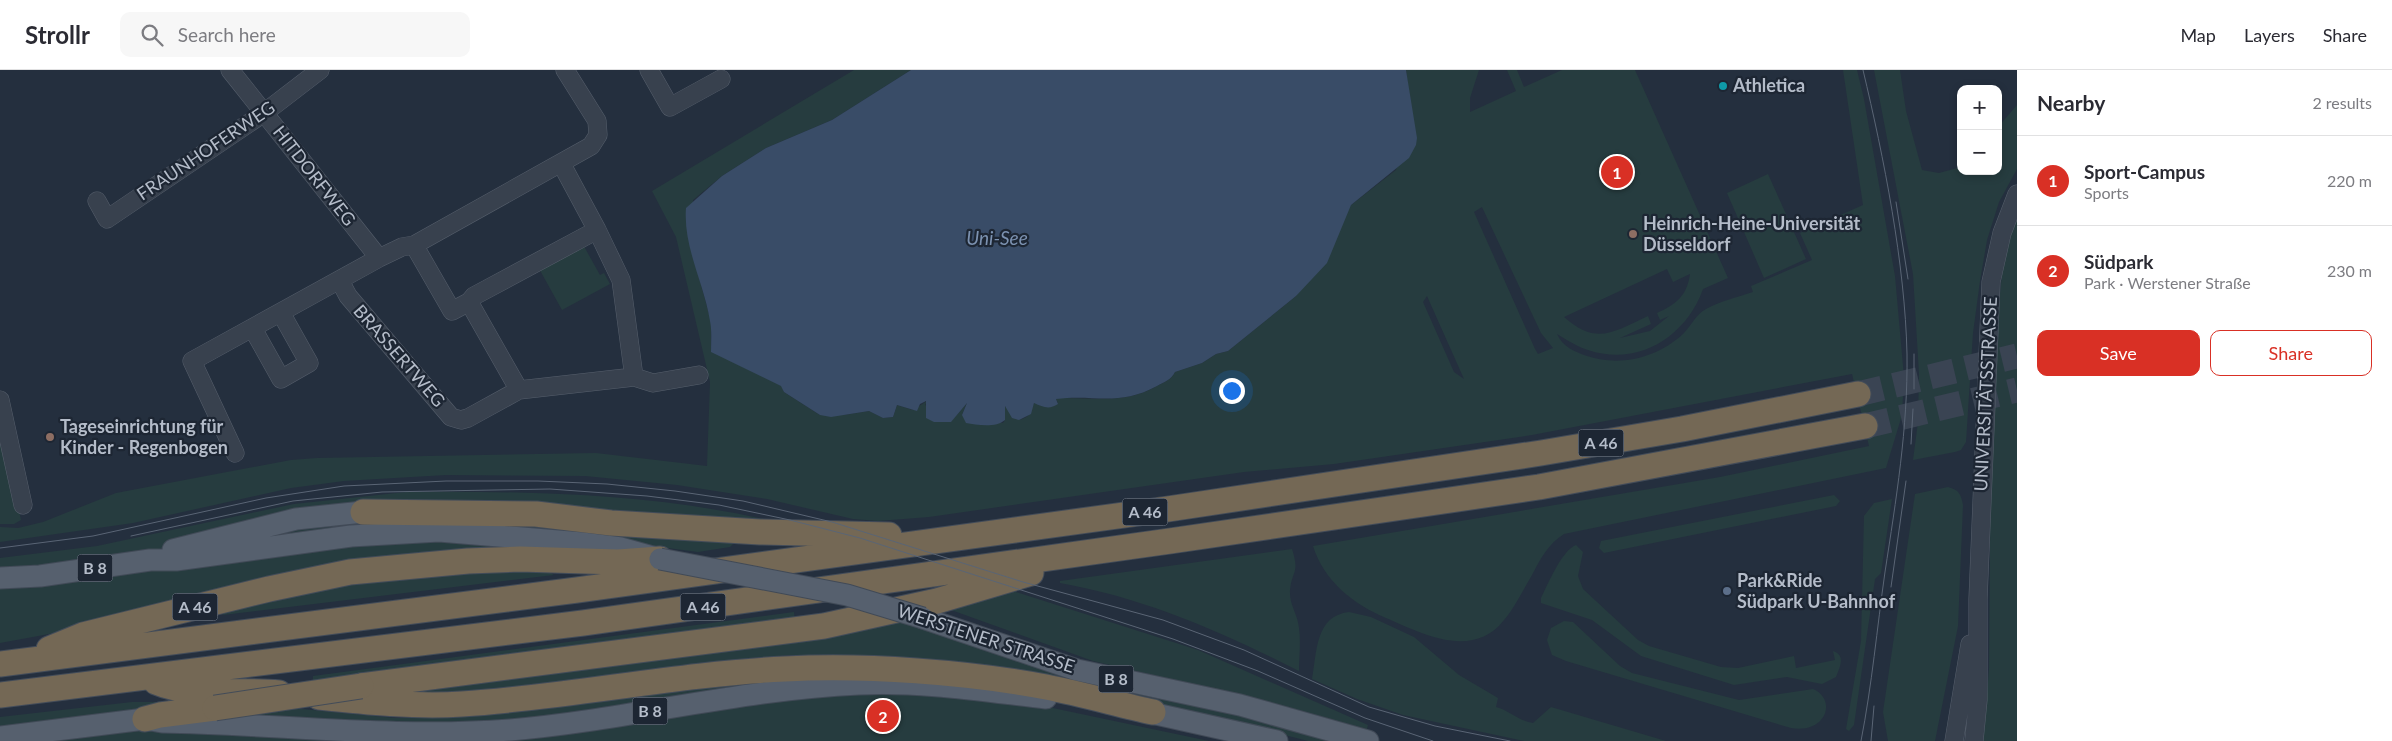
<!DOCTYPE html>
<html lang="en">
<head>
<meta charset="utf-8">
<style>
	body { margin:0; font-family:Lato,sans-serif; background:#f7f7f7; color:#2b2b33 }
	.controls { position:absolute; right:15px; top:15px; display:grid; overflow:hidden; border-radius:10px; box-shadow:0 2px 8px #0003 }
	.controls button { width:45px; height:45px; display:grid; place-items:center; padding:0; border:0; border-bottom:1px solid #e1e1e2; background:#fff; color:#2b2b33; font:25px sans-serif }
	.you { position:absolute; left:1231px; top:320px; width:18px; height:18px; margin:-12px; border:4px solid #fff; border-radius:50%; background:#1a73e8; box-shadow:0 0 0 8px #1a73e833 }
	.badge { display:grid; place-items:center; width:32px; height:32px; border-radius:50%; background:#d93025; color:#fff; font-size:16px; font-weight:700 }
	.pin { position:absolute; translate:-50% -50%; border:2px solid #fff; box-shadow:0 1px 5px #0006 }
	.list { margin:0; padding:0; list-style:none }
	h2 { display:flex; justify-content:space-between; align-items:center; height:65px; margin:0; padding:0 20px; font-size:21px }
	h2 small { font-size:16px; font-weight:400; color:#7c7c81 }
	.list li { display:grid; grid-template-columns:32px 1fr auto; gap:15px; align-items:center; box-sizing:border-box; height:90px; padding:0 20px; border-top:1px solid #e1e1e2 }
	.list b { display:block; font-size:19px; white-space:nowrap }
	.list p { margin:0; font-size:16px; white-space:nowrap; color:#7c7c81 }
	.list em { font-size:16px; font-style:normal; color:#7c7c81 }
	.actions { display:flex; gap:10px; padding:15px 20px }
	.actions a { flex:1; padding:11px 0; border:1px solid #d93025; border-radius:10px; text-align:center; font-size:18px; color:#d93025 }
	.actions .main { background:#d93025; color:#fff }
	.icon { flex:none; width:28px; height:28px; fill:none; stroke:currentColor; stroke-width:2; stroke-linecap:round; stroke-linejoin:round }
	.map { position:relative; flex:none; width:2017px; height:671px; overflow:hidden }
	header { display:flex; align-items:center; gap:30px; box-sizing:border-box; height:70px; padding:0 25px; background:#fff; border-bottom:1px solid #e1e1e2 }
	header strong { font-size:24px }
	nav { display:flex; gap:28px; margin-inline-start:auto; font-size:18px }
	.search { width:350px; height:45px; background:#f7f7f7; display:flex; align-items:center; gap:12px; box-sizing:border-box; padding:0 18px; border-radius:10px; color:#7c7c81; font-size:19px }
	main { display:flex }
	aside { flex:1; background:#fff }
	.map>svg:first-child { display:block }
	.green { fill:#263c3f; fill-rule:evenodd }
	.water { fill:#394c67 }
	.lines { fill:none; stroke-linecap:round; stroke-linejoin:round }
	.highway-tunnel { stroke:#3a4453; stroke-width:25; stroke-dasharray:25 12; stroke-linecap:butt }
	.minor-casing { stroke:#565f6c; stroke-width:19 }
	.major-casing { stroke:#414a57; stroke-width:23 }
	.highway-casing { stroke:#434c59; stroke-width:27 }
	.minor { stroke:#38414e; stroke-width:18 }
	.major { stroke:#56606e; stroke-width:21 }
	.highway { stroke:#746855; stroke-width:25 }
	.tram { stroke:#5a6575; stroke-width:1 }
	.major-bridge-casing { stroke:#414a57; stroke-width:23; stroke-linecap:butt }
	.highway-bridge-casing { stroke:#434c59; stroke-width:27; stroke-linecap:butt }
	.major-bridge { stroke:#56606e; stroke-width:21 }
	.highway-bridge { stroke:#746855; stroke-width:25 }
	.culture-dot { fill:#0f9aa8; stroke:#1d2633; stroke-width:2 }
	.education-dot { fill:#8d6e63; stroke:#1d2633; stroke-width:2 }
	.service-dot { fill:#5c6f8a; stroke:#1d2633; stroke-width:2 }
	.labels { text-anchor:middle; stroke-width:4.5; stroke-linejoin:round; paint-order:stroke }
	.shield { fill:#1d2633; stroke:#878f9c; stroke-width:1 }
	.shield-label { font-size:16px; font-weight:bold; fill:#b4bcc9 }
	.poi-label { font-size:18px; font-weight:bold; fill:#b4bcc9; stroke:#1d2633; text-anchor:start }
	.street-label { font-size:18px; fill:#b4bcc9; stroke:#1d2633 }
	.water-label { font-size:19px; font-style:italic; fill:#7c92b1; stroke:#1d2633 }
</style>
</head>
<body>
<header>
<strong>Strollr</strong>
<div class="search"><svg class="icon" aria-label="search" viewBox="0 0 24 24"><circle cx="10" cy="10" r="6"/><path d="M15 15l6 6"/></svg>Search here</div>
<nav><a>Map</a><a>Layers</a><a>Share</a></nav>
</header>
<main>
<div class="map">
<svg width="2017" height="671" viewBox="0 0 2017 671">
	<rect width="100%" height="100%" fill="#242f3e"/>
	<path class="green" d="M854,0H911L832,50L766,78L722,106L693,130V186L711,251V281L782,316L784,322L820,345H844L869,341L883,348L893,347L897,335L913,340L927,331L925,335L953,349L967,333L962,345L1003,353L1005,350V336L1019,350C1031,347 1030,342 1034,333H1058L1056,329L1059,328C1095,327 1123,335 1157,316C1164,312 1171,310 1175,302L1202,293L1216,284L1228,281L1296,226L1351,135L1396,100L1410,33L1406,0H1479L1470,28V42L1516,21L1507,0H1517L1524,17L1562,0H1635L1728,208L1703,219C1686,267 1638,297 1588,280C1576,276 1567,270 1557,264C1563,277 1573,281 1587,286C1620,297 1657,288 1683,264C1691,256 1696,244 1706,239C1720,231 1738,227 1753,222L1751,216L1812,190L1800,163L1863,135L1843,0H1857L1864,29L1895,206L1904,307L1902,345L1886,398L1564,464C1548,474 1541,488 1532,505C1523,520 1515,537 1504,550C1473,590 1423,564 1386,548C1353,534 1324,511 1313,476L1720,407L1869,376L1852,304L1532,365L1334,394L1244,402L929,447L878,451L853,449L767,429L677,415L585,406L446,405L344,411L291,418L133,453L0,472V457L18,458L43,452L116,423L291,390L317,388L596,383L707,396L710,312L676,167L652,121ZM1482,137L1541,263L1553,278L1538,284L1535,279L1474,142ZM1667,199L1673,212L1690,204C1687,226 1676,234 1657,243L1660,250L1669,246L1650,261L1620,268L1651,254L1648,246C1613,262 1597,276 1564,247ZM1427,226L1464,309L1454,302L1423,232Z
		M1874,0H1900L1906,41L1922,100L1939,103L1961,97V101H1998V57L2017,35V99L1999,132L1987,170L1980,211L1973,263L1966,372L1961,380L1955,382L1913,390L1918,352L1919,304L1913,204Z
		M1768,104L1806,189L1764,208L1727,123Z
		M2017,144V671H1983L1989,599L1991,344L1996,262L2005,176Z
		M581,171L600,205L604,203L610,214L562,240L537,195Z
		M0,350L21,450L14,454H0Z
		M1948,417C1959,420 1961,424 1963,435L1958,556L1935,671H1888L1883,642L1915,424Z
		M406,422C527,421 645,423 764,449L763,454L438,436L172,476L109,490L0,505V488L97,476L294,434Z
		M1834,425L1840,431L1836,436L1604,483L1599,478L1601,471Z
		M1892,429L1881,503L1875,509L1854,655L1849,661L1846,659L1861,571L1864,446L1874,433Z
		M458,447L733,472V474L730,477L698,482L546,462L228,476L266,458Z
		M402,466L518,478L0,573V517Z
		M1576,475L1583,482L1578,506L1583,519L1638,570L1649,576L1721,597L1738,598L1794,586L1796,598L1835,590L1833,581C1846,585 1840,597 1836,607L1822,614L1787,607L1734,615L1641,586L1592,550L1541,533V528C1548,514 1562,480 1576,475Z
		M1292,479C1300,504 1292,500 1290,520C1289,535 1298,545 1299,558C1301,572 1299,587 1299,601C1222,562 1145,528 1060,513V511Z
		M539,496L554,505L223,545V538L316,517Z
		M1000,517L1198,580L1368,655L1367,659L1277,634L1093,591L940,536Z
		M794,542L795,554L313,613V606Z
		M1349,542L1371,547L1414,567L1459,605L1498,628L1496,637C1509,640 1518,651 1533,653L1551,637L1666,671H1524L1403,645L1357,629L1312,609C1317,582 1315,546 1349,542Z
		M898,549L1335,671H1308L1230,651L870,587L791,585L752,588L481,621L404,623Z
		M1564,551L1573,552L1620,596L1632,603L1739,630L1813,619C1837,629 1827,664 1791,658L1566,591L1552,585L1547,570L1551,558Z
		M774,610L591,643L458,655L232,645L281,637L395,648H442L546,639L666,620Z
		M861,618L1048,637L1209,671H32L104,662L164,659L398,670Z
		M132,632H161L164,637L0,659V647Z"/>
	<path class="water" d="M911,0H1406L1417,68L1416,75L1409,88L1351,135L1327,193L1296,226L1228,281L1216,284L1202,293L1175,302C1171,310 1164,312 1157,316C1118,337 1095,324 1056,329L1058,334C1049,340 1043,337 1034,333L1031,344L1019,350L1012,348L1005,336V350C996,358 977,355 966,353L962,345L967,333L951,352H934L926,348V331L920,334L917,341L897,335L893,347L883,348L869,341L831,347L820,345L784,322L781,316L711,282C711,272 712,260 710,251C704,213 683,177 686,138L722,106L766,78L832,50Z"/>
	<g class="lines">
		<path class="highway-tunnel" d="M1858,324L2017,286
			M1865,356L2017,320"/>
		<g class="minor-casing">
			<path id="minor" d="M230,0L379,188
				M649,0L670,37L721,9
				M561,93L597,160L621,210L634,307
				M97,131L107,149L264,43L320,0
				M414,175L452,241L469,232L519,320
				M340,211L348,226L451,347L461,350L468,348L519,320L634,307L653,313L699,305
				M469,232L474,226L597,160
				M253,259L281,309L309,293L281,243
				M0,330L23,435
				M235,383L192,291L379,188L402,177L414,175L591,76L598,65L597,51L565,0
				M1954,671L1970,574
				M1974,671L1978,630V529L1991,212L2002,163L2017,124"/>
		</g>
		<g class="major-casing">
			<path id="major" d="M173,480L296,449L363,442
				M0,508L40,506L150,490H176L351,466L439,461L582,473L621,478L653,487
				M923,548L1077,600L1240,635L1368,671
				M1138,640L1277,671
				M0,667L145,649L162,652C278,654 394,669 510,660C627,650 742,619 859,614C922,611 984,621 1046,628"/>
		</g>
		<g class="highway-casing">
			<path id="highway" d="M363,442L536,444L611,453L760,462L889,465
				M49,579L83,565L269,519L350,502L468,491L520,489L618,492L660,489
				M0,594L577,520L1168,439L1541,383L1682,359L1858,324
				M156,612C191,627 241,619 279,623
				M361,616L824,556L937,531L1031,503
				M0,625L583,553L1170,471L1539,417L1865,356
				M319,627C366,632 415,637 462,634C571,627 677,604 785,599C867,595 966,602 1046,617C1082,624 1117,634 1153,642
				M145,649L160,645L215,638"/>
		</g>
		<use href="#minor" class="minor"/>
		<use href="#major" class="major"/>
		<use href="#highway" class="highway"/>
		<path class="tram" d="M1896,132L1908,209
			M1914,284V319
			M1911,374L1913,339
			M131,466L293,431L382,422L550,419L647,426L719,435L790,450L860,468L1173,569L1258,601L1365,648L1433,671
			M0,478L93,466L266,428L344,416L446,411H538L607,414L675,421L743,431L832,452L1023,512L1163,550L1244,580L1369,637L1435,656L1510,671
			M1891,517L1906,411
			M1861,671C1872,615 1877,558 1885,502C1896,430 1908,358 1907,284C1905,194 1884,88 1863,0
			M1871,671L1874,636"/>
		<g class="major-bridge-casing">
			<path id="major-bridge" d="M660,489L847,525L923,548"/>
		</g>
		<g class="highway-bridge-casing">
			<path id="highway-bridge" d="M215,638L361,616"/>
		</g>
		<use href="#major-bridge" class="major-bridge"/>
		<use href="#highway-bridge" class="highway-bridge"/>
	</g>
	<circle class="culture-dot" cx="1723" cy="16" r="5"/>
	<g class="education-dot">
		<circle cx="1633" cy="164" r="5"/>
		<circle cx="50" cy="367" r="5"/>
	</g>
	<circle class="service-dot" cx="1727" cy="521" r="5"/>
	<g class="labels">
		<g class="shield">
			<rect x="1578.5" y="359.5" width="45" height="27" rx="4"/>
			<rect x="1122.5" y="428.5" width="45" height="27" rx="4"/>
			<rect x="77.5" y="484.5" width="35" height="27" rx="4"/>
			<rect x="172.5" y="523.5" width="45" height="27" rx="4"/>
			<rect x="680.5" y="523.5" width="45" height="27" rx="4"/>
			<rect x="1098.5" y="595.5" width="35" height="27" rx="4"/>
			<rect x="632.5" y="627.5" width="35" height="27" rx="4"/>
		</g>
		<g class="shield-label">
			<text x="1601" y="379">A 46</text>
			<text x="1145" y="448">A 46</text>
			<text x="95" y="504">B 8</text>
			<text x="195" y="543">A 46</text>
			<text x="703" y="543">A 46</text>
			<text x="1116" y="615">B 8</text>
			<text x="650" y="647">B 8</text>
		</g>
		<g class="poi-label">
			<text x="1733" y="22">Athletica</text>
			<text x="1643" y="160">Heinrich-Heine-Universität<tspan x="1643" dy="21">Düsseldorf</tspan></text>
			<text x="60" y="363">Tageseinrichtung für<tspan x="60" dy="21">Kinder - Regenbogen</tspan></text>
			<text x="1737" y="517">Park&amp;Ride<tspan x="1737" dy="21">Südpark U-Bahnhof</tspan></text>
		</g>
		<g class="street-label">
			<text transform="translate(206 81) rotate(-34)" y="6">FRAUNHOFERWEG</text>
			<text transform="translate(314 106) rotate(52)" y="6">HITDORFWEG</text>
			<text transform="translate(399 286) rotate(49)" y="6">BRASSERTWEG</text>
			<text transform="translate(1986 324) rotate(-87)" y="6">UNIVERSITÄTSSTRASSE</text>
			<text transform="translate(986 569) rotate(18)" y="6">WERSTENER STRASSE</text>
		</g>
		<g class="water-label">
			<text x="997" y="175">Uni-See</text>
		</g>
	</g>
</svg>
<div class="controls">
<button>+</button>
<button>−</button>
</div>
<div class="you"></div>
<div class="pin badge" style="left:1617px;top:102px">1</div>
<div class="pin badge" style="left:883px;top:646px">2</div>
</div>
<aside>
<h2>Nearby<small>2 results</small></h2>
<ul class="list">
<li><span class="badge">1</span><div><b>Sport-Campus</b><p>Sports</p></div><em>220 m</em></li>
<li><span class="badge">2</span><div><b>Südpark</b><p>Park · Werstener Straße</p></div><em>230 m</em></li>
</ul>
<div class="actions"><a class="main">Save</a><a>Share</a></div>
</aside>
</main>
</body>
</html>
